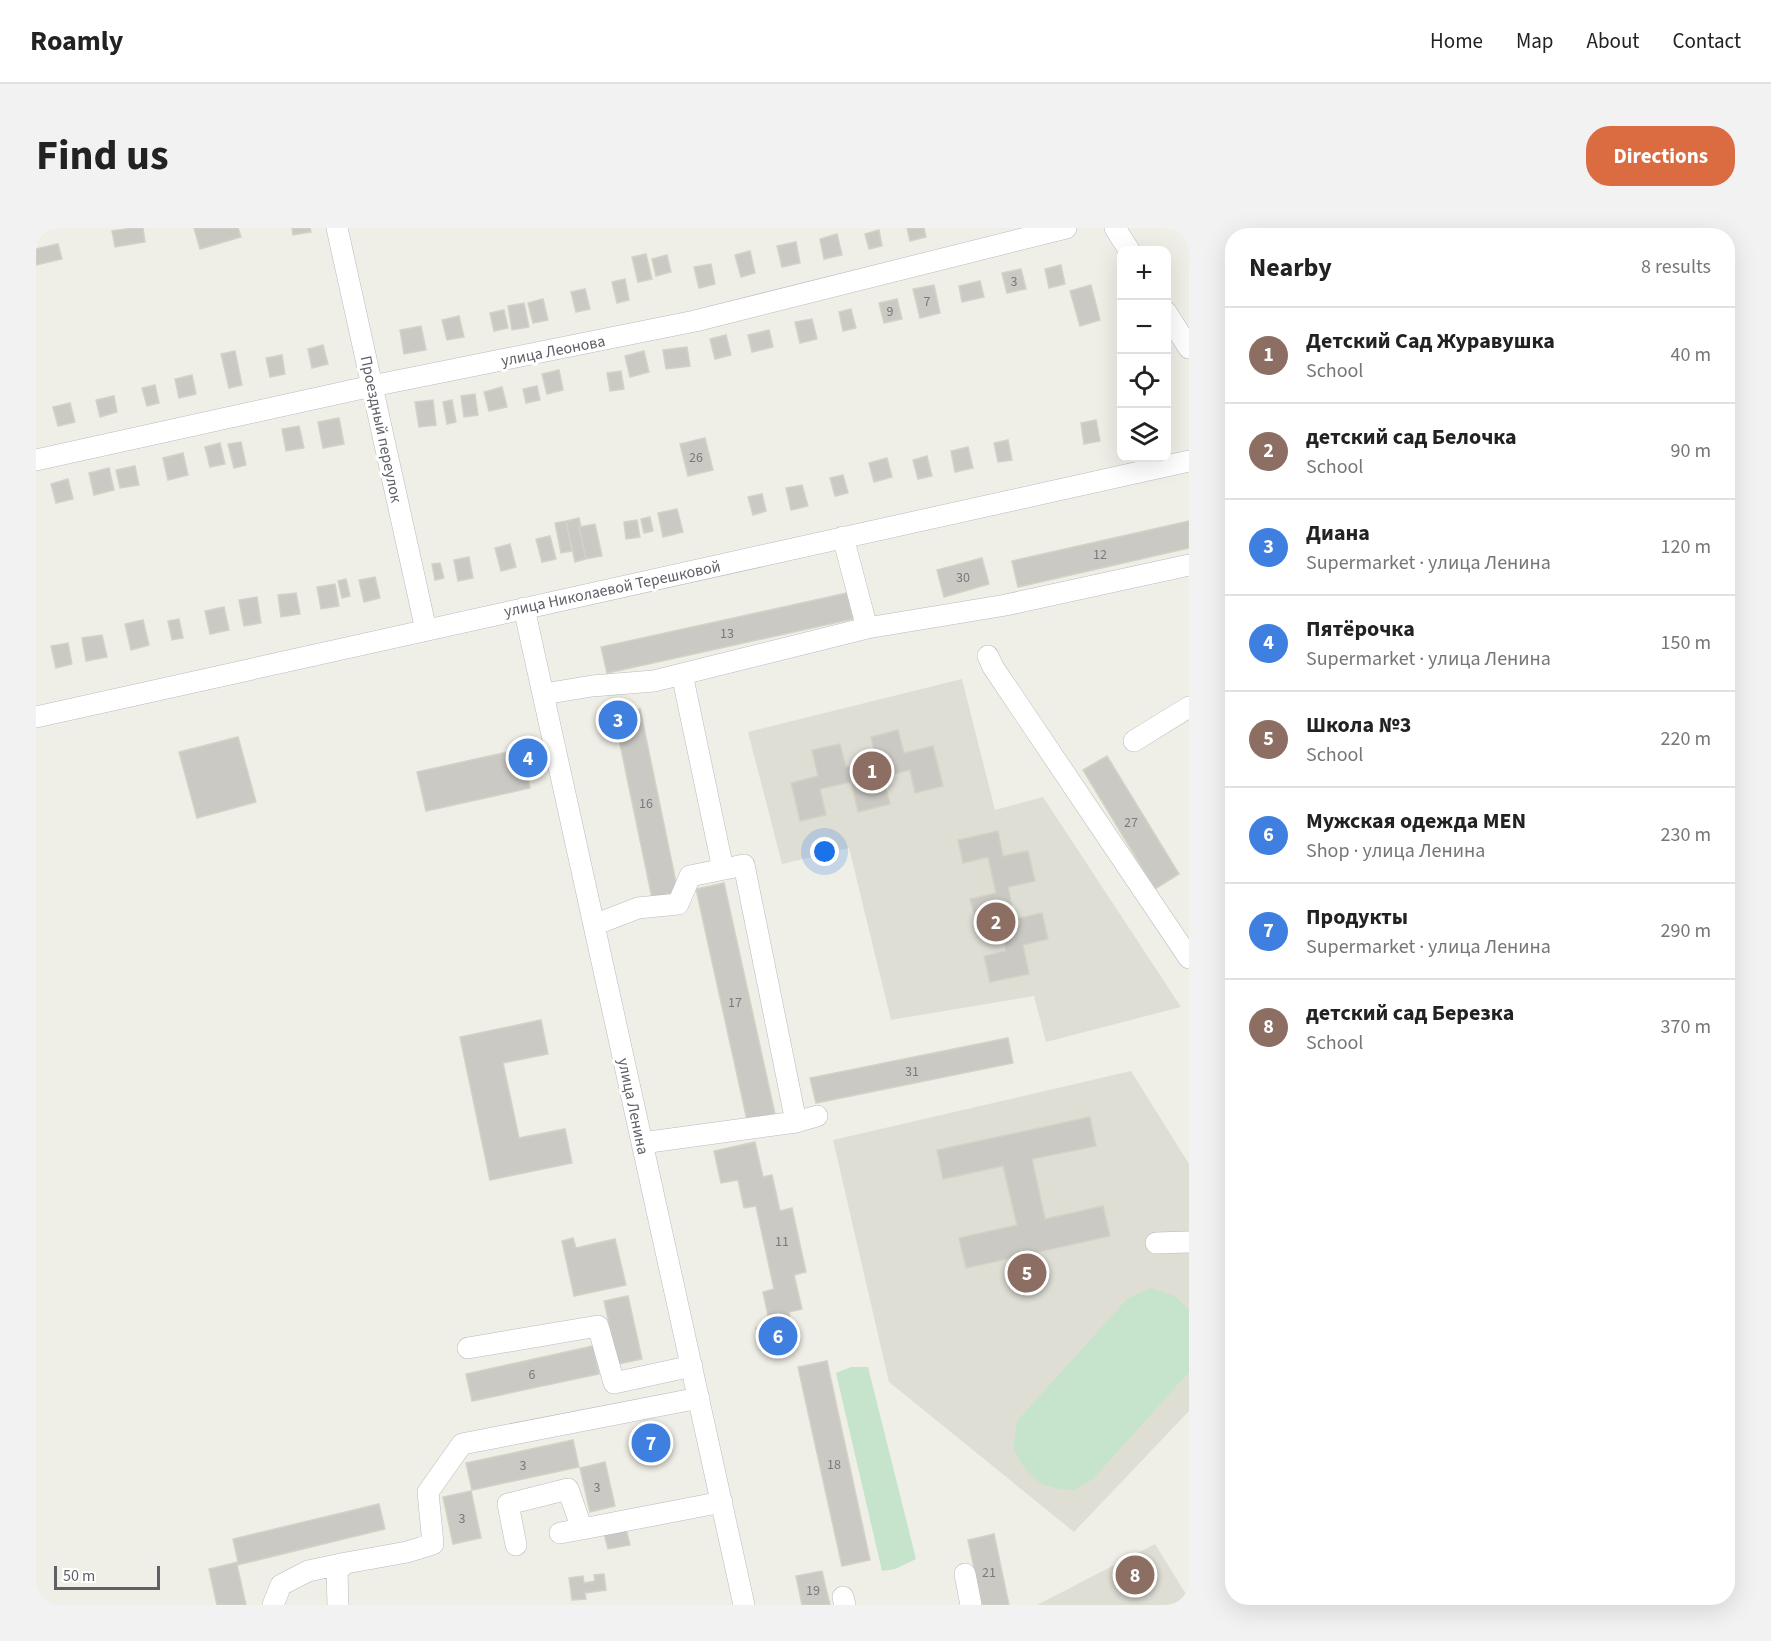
<!DOCTYPE html>
<html lang="en">
<head>
<meta charset="utf-8">
<style>
	body { margin:0; font-family:"Source Sans 3",sans-serif; background:#f2f2f2; color:#222 }
	.controls { position:absolute; right:18px; top:18px; display:grid; overflow:hidden; border-radius:12px; box-shadow:0 6px 24px #0002 }
	.controls button { width:54px; height:54px; display:grid; place-items:center; padding:0; border:0; border-bottom:2px solid #e0e0e0; background:#fff; color:#222; font:30px sans-serif }
	.scale { position:absolute; left:18px; bottom:15px; width:106px; box-sizing:border-box; padding-left:6px; border:3px solid #5e6066; border-top:0; font-size:16px; line-height:21px; white-space:nowrap; color:#5e6066; -webkit-text-stroke:4px #fff; paint-order:stroke }
	.you { position:absolute; left:789px; top:624px; width:21px; height:21px; margin:-15px; border:4px solid #fff; border-radius:50%; background:#1a73e8; box-shadow:0 0 0 9px #1a73e833 }
	.badge { display:grid; place-items:center; width:39px; height:39px; border-radius:50%; background:#db6c41; color:#fff; font-size:20px; font-weight:700 }
	.pin { position:absolute; translate:-50% -50%; border:3px solid #fff; box-shadow:0 2px 6px #0006 }
	.list { margin:0; padding:0; list-style:none }
	h2 { display:flex; justify-content:space-between; align-items:center; height:78px; margin:0; padding:0 24px; font-size:26px }
	h2 small { font-size:20px; font-weight:400; color:#767676 }
	.list li { display:grid; grid-template-columns:39px 1fr auto; gap:18px; align-items:center; box-sizing:border-box; height:96px; padding:0 24px; border-top:2px solid #e0e0e0 }
	.list b { display:block; font-size:22px; white-space:nowrap }
	.list p { margin:0; font-size:20px; white-space:nowrap; color:#767676 }
	.list em { font-size:20px; font-style:normal; color:#767676 }
	.icon { flex:none; width:33px; height:33px; fill:none; stroke:currentColor; stroke-width:2; stroke-linecap:round; stroke-linejoin:round }
	.map { position:relative; flex:none; width:1153px; height:1377px; overflow:hidden; border-radius:24px }
	header { display:flex; align-items:center; gap:36px; box-sizing:border-box; height:84px; padding:0 30px; background:#fff; border-bottom:2px solid #e0e0e0 }
	header strong { font-size:28px }
	nav { display:flex; gap:33px; margin-inline-start:auto; font-size:21px }
	.intro { display:flex; align-items:center; justify-content:space-between; box-sizing:border-box; height:144px; padding:0 36px }
	h1 { margin:0; font-size:42px }
	.button { padding:15px 27px; border-radius:24px; background:#db6c41; color:#fff; font-size:21px; font-weight:700 }
	main { display:flex; gap:36px; padding:0 36px }
	aside { flex:1; background:#fff; border-radius:24px; box-shadow:0 6px 24px #0002 }
	.map>svg:first-child { display:block }
	.education { fill:#dfded5 }
	.green { fill:#c6e4cc }
	.building { fill:#cbc9c4; stroke:#d3d2c5; stroke-width:1.5 }
	.lines { fill:none; stroke-linecap:round; stroke-linejoin:round }
	.minor-casing { stroke:#b9babf; stroke-width:22 }
	.minor { stroke:#fff; stroke-width:21 }
	.labels { text-anchor:middle; stroke-width:6; stroke-linejoin:round; paint-order:stroke }
	.number-label { font-size:14px; fill:#797a7e }
	.street-label { font-size:16px; fill:#5e6066; stroke:#fff }
</style>
</head>
<body>
<header>
<strong>Roamly</strong>
<nav><a>Home</a><a>Map</a><a>About</a><a>Contact</a></nav>
</header>
<div class="intro"><h1>Find us</h1><a class="button">Directions</a></div>
<main>
<div class="map">
<svg width="1153" height="1377" viewBox="0 0 1153 1377">
	<rect width="100%" height="100%" fill="#efefe7"/>
	<path class="education" d="M926,451L959,582L1007,569L1145,779L1010,814L998,768L855,792L813,620L746,636L712,504Z
		M1095,843L1153,936V1183L1038,1304L853,1154L797,912Z
		M1119,1316L1153,1371V1377H1001Z"/>
	<path class="green" d="M1115,1060L1139,1068L1153,1082V1144L1057,1251L1038,1262L1024,1261L1005,1256L989,1241L977,1220L981,1193L1092,1070Z
		M815,1139H832L880,1331L859,1341L846,1343L800,1145Z"/>
	<path class="building" d="M97,0H107L109,14L79,19L76,3Z
		M158,0H202L205,9L164,21Z
		M256,0H274L275,4L257,7Z
		M871,0H888L890,9L874,13Z
		M843,2L846,18L833,21L829,6Z
		M801,6L806,27L788,31L784,11Z
		M760,14L764,35L746,39L741,18Z
		M22,16L26,31L0,37V21Z
		M714,23L719,45L705,49L699,27Z
		M610,26L616,51L602,54L596,29Z
		M631,27L635,44L620,48L616,31Z
		M675,36L679,56L663,60L658,39Z
		M1025,37L1029,56L1013,60L1009,41Z
		M985,41L990,61L971,65L966,45Z
		M589,51L593,72L581,75L576,54Z
		M944,53L948,69L926,74L923,58Z
		M898,57L904,85L884,90L877,61Z
		M1055,57L1064,92L1044,98L1034,63Z
		M549,61L554,81L540,84L535,64Z
		M507,71L512,92L497,95L492,75Z
		M861,71L866,91L848,95L843,75Z
		M488,75L493,99L476,102L472,78Z
		M815,81L820,100L807,103L803,84Z
		M468,82L472,100L458,103L454,85Z
		M423,88L428,109L411,112L406,92Z
		M776,91L781,111L764,115L759,94Z
		M385,98L390,122L368,126L364,102Z
		M733,102L737,119L716,124L712,107Z
		M690,107L695,127L679,131L674,111Z
		M287,117L292,136L276,140L272,121Z
		M651,119L654,138L630,141L627,122Z
		M199,123L206,157L193,160L185,126Z
		M608,123L613,144L594,149L589,128Z
		M246,127L249,146L234,149L230,130Z
		M523,142L527,162L511,166L506,146Z
		M585,143L588,161L574,163L571,145Z
		M156,147L160,166L143,170L139,151Z
		M119,157L123,175L111,178L106,160Z
		M501,158L504,172L490,175L487,161Z
		M466,159L471,179L453,183L448,164Z
		M439,166L442,187L428,189L425,168Z
		M78,168L81,184L64,189L60,172Z
		M397,172L400,197L383,199L379,174Z
		M416,172L420,194L411,196L407,174Z
		M34,175L39,194L22,198L17,179Z
		M303,190L308,216L287,220L282,194Z
		M1060,192L1064,213L1048,216L1045,195Z
		M263,198L268,220L250,223L246,201Z
		M669,210L677,242L652,248L644,216Z
		M972,212L976,232L962,234L958,215Z
		M205,214L210,237L198,240L192,216Z
		M184,215L189,236L174,239L169,219Z
		M932,219L937,240L919,244L915,223Z
		M147,225L152,247L132,252L127,230Z
		M891,228L896,248L882,251L877,232Z
		M851,230L856,249L838,254L833,235Z
		M99,238L103,257L84,260L80,242Z
		M73,240L78,262L58,267L53,245Z
		M807,247L812,265L799,268L794,250Z
		M32,251L37,271L20,275L15,256Z
		M766,257L772,278L755,282L750,260Z
		M726,266L730,283L717,287L712,269Z
		M641,281L647,304L627,309L622,285Z
		M614,289L617,303L608,305L605,291Z
		M543,290L545,299H543L550,331L539,334L530,293Z
		M601,292L604,309L590,311L588,294Z
		M530,293L536,323L525,325L519,295Z
		M1153,293V320L982,359L976,333Z
		M559,296L566,328L550,331L543,299Z
		M514,308L520,331L506,334L500,311Z
		M474,316L480,339L465,343L459,320Z
		M433,329L437,350L422,353L418,332Z
		M946,330L953,356L908,369L901,342Z
		M404,335L408,350L399,352L396,336Z
		M339,349L344,370L328,374L323,352Z
		M310,351L314,368L306,370L302,353Z
		M299,356L303,378L285,381L281,359Z
		M260,365L264,386L245,389L242,367Z
		M811,365L817,391L571,445L565,419Z
		M221,369L225,395L208,398L203,372Z
		M188,379L193,402L174,406L169,383Z
		M143,391L147,410L136,412L132,393Z
		M107,392L113,417L95,422L89,396Z
		M66,407L71,429L50,433L46,410Z
		M32,415L36,436L20,440L15,418Z
		M604,481L642,664L616,670L578,487Z
		M862,502L868,525L897,518L907,558L879,565L874,542L847,549L854,576L822,584L815,554L784,561L790,587L764,593L755,555L782,548L776,522L804,516L810,539L840,532L835,509Z
		M202,509L220,574L161,590L143,524Z
		M485,521L494,560L390,583L381,544Z
		M1071,528L1143,646L1119,661L1047,542Z
		M962,603L967,628L992,623L999,653L972,659L979,691L1006,685L1012,711L987,717L993,746L954,754L948,728L970,723L964,693L941,698L934,671L960,665L952,629L927,635L922,612Z
		M688,655L739,886L711,892L660,661Z
		M505,792L512,826L467,835L483,910L529,901L536,935L454,952L424,809Z
		M972,810L977,835L780,875L774,850Z
		M1054,889L1060,918L996,931L1009,991L1067,978L1074,1008L930,1040L923,1010L981,997L967,938L907,951L901,922Z
		M719,914L727,949L736,947L744,983L756,980L770,1044L758,1047L766,1081L753,1084L759,1114L725,1122L720,1100L734,1097L727,1064L738,1061L720,978L708,980L702,952L685,955L678,923Z
		M537,1010L540,1020L579,1011L590,1057L538,1068L526,1013Z
		M592,1068L606,1131L582,1136L568,1073Z
		M557,1118L563,1146L436,1173L430,1146Z
		M791,1133L834,1332L806,1338L762,1139Z
		M618,1197L624,1226L606,1230L600,1201Z
		M537,1212L543,1239L436,1262L430,1235Z
		M569,1234L579,1278L554,1284L544,1240Z
		M435,1263L445,1310L417,1316L407,1269Z
		M343,1276L349,1301L201,1337L210,1377H181L173,1341L202,1334L197,1311Z
		M590,1301L594,1317L572,1321L568,1306Z
		M958,1306L973,1377H946L932,1312Z
		M786,1343L794,1377H766L760,1348Z
		M568,1346L570,1362L549,1365L550,1371L536,1372L533,1350L547,1348L548,1355L559,1353L558,1347Z"/>
	<g class="lines">
		<g class="minor-casing">
			<path id="minor" d="M301,0L390,402
				M1079,0L1093,22
				M1130,84L1153,120
				M0,232L336,158L659,93L1030,0
				M807,309L831,400L970,377L1153,337
				M488,380L708,1377
				M952,428L957,439L1153,730
				M646,446L687,641
				M508,466L556,458L618,453L831,400
				M0,489L1153,233
				M1098,513L1153,479
				M558,697L602,680L642,676L654,648L708,637L760,894
				M606,915L760,894L781,888
				M1120,1015L1153,1014
				M432,1120L562,1098L578,1155L656,1138
				M524,1305L546,1301
				M480,1317L472,1276L532,1261L546,1301L686,1274
				M929,1346L935,1377
				M807,1369L809,1377
				M237,1377L245,1357L272,1343L310,1335
				M302,1377L301,1343L310,1335L371,1324L397,1316L392,1264L426,1216L663,1170"/>
		</g>
		<use href="#minor" class="minor"/>
	</g>
	<g class="labels">
		<g class="number-label">
			<text x="978" y="58">3</text>
			<text x="891" y="78">7</text>
			<text x="854" y="88">9</text>
			<text x="660" y="234">26</text>
			<text x="1064" y="331">12</text>
			<text x="927" y="354">30</text>
			<text x="691" y="410">13</text>
			<text x="610" y="580">16</text>
			<text x="1095" y="599">27</text>
			<text x="699" y="779">17</text>
			<text x="876" y="848">31</text>
			<text x="746" y="1018">11</text>
			<text x="496" y="1151">6</text>
			<text x="798" y="1241">18</text>
			<text x="487" y="1242">3</text>
			<text x="561" y="1264">3</text>
			<text x="426" y="1295">3</text>
			<text x="953" y="1349">21</text>
			<text x="777" y="1367">19</text>
		</g>
		<g class="street-label">
			<text transform="translate(517 122) rotate(-11)" y="6">улица Леонова</text>
			<text transform="translate(346 201) rotate(78)" y="6">Проездный переулок</text>
			<text transform="translate(576 360) rotate(-12)" y="6">улица Николаевой Терешковой</text>
			<text transform="translate(598 878) rotate(78)" y="6">улица Ленина</text>
		</g>
	</g>
</svg>
<div class="controls">
<button>+</button>
<button>−</button>
<button><svg class="icon" aria-label="locate" viewBox="0 0 24 24"><circle cx="12" cy="12" r="6"/><path d="M12 2v4M12 18v4M2 12h4M18 12h4"/></svg></button>
<button><svg class="icon" aria-label="layers" viewBox="0 0 24 24"><path d="M12 4l9 5-9 5-9-5zM3 14l9 5 9-5"/></svg></button>
</div>
<div class="scale">50 m</div>
<div class="you"></div>
<div class="pin badge" style="left:836px;top:543px;background:#8d6e63">1</div>
<div class="pin badge" style="left:960px;top:694px;background:#8d6e63">2</div>
<div class="pin badge" style="left:582px;top:492px;background:#3f7fe0">3</div>
<div class="pin badge" style="left:492px;top:530px;background:#3f7fe0">4</div>
<div class="pin badge" style="left:991px;top:1045px;background:#8d6e63">5</div>
<div class="pin badge" style="left:742px;top:1108px;background:#3f7fe0">6</div>
<div class="pin badge" style="left:615px;top:1215px;background:#3f7fe0">7</div>
<div class="pin badge" style="left:1099px;top:1347px;background:#8d6e63">8</div>
</div>
<aside>
<h2>Nearby<small>8 results</small></h2>
<ul class="list">
<li><span class="badge" style="background:#8d6e63">1</span><div><b>Детский Сад Журавушка</b><p>School</p></div><em>40 m</em></li>
<li><span class="badge" style="background:#8d6e63">2</span><div><b>детский сад Белочка</b><p>School</p></div><em>90 m</em></li>
<li><span class="badge" style="background:#3f7fe0">3</span><div><b>Диана</b><p>Supermarket · улица Ленина</p></div><em>120 m</em></li>
<li><span class="badge" style="background:#3f7fe0">4</span><div><b>Пятёрочка</b><p>Supermarket · улица Ленина</p></div><em>150 m</em></li>
<li><span class="badge" style="background:#8d6e63">5</span><div><b>Школа №3</b><p>School</p></div><em>220 m</em></li>
<li><span class="badge" style="background:#3f7fe0">6</span><div><b>Мужская одежда MEN</b><p>Shop · улица Ленина</p></div><em>230 m</em></li>
<li><span class="badge" style="background:#3f7fe0">7</span><div><b>Продукты</b><p>Supermarket · улица Ленина</p></div><em>290 m</em></li>
<li><span class="badge" style="background:#8d6e63">8</span><div><b>детский сад Березка</b><p>School</p></div><em>370 m</em></li>
</ul>
</aside>
</main>
</body>
</html>
